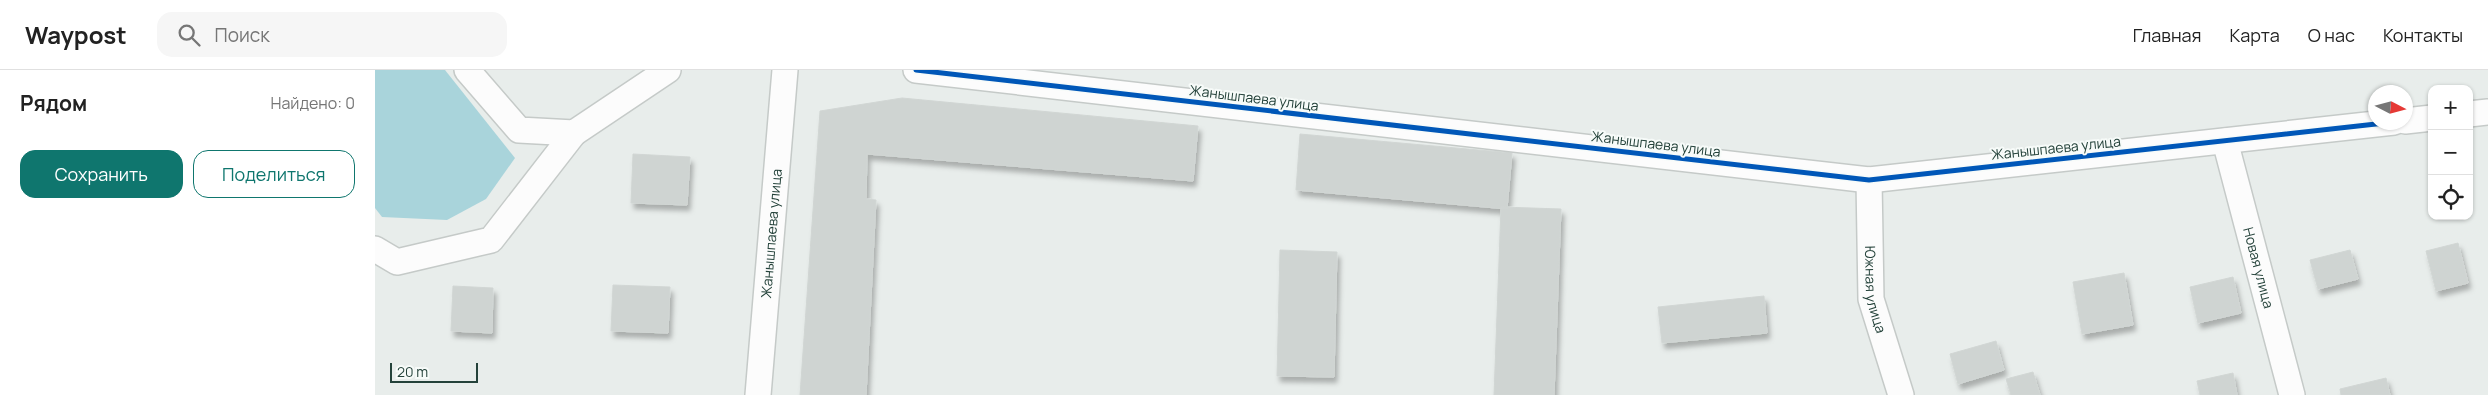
<!DOCTYPE html>
<html lang="ru">
<head>
<meta charset="utf-8">
<style>
	body { margin:0; font-family:Manrope,sans-serif; background:#f6f6f6; color:#222 }
	.controls { position:absolute; right:15px; top:15px; display:grid; overflow:hidden; border-radius:10px; box-shadow:0 1px 4px #0004 }
	.controls button { width:45px; height:45px; display:grid; place-items:center; padding:0; border:0; border-bottom:1px solid #e0e0e0; background:#fff; color:#222; font:25px sans-serif }
	.compass { position:absolute; left:1993px; top:15px; width:45px; height:45px; border-radius:50%; background:#fff; box-shadow:0 1px 4px #0004; rotate:96deg }
	.scale { position:absolute; left:15px; bottom:12px; width:88px; box-sizing:border-box; padding-left:5px; border:2px solid #24423a; border-top:0; font-size:14px; line-height:18px; white-space:nowrap; color:#24423a; -webkit-text-stroke:4px #f7fbf9; paint-order:stroke }
	.list { margin:0; padding:0; list-style:none }
	h2 { display:flex; justify-content:space-between; align-items:center; height:65px; margin:0; padding:0 20px; font-size:21px }
	h2 small { font-size:16px; font-weight:400; color:#767676 }
	.actions { display:flex; gap:10px; padding:15px 20px }
	.actions a { flex:1; padding:11px 0; border:1px solid #0f766e; border-radius:15px; text-align:center; font-size:18px; color:#0f766e }
	.actions .main { background:#0f766e; color:#fff }
	.icon { flex:none; width:28px; height:28px; fill:none; stroke:currentColor; stroke-width:2; stroke-linecap:round; stroke-linejoin:round }
	.map { position:relative; flex:none; width:2113px; height:325px; overflow:hidden }
	header { display:flex; align-items:center; gap:30px; box-sizing:border-box; height:70px; padding:0 25px; background:#fff; border-bottom:1px solid #e0e0e0 }
	header strong { font-size:24px }
	nav { display:flex; gap:28px; margin-inline-start:auto; font-size:18px }
	.search { width:350px; height:45px; background:#f6f6f6; display:flex; align-items:center; gap:12px; box-sizing:border-box; padding:0 18px; border-radius:15px; color:#767676; font-size:19px }
	main { display:flex }
	aside { flex:1; background:#fff }
	.map>svg:first-child { display:block }
	.water { fill:#a9d4db }
	.building { fill:#cfd4d2; stroke:#d1d6d4; filter:url(#shadow) }
	.lines { fill:none; stroke-linecap:round; stroke-linejoin:round }
	.street-casing { stroke:#c5cac8; stroke-width:28 }
	.street { stroke:#fcfcfc; stroke-width:25 }
	.cycleway-casing { stroke:#f7fbf9; stroke-width:8 }
	.cycleway { stroke:#0057b8; stroke-width:5 }
	.labels { text-anchor:middle; stroke-width:4; stroke-linejoin:round; paint-order:stroke }
	.street-label { font-size:14px; fill:#24423a; stroke:#f7fbf9 }
</style>
</head>
<body>
<header>
<strong>Waypost</strong>
<div class="search"><svg class="icon" aria-label="search" viewBox="0 0 24 24"><circle cx="10" cy="10" r="6"/><path d="M15 15l6 6"/></svg>Поиск</div>
<nav><a>Главная</a><a>Карта</a><a>О нас</a><a>Контакты</a></nav>
</header>
<main>
<aside>
<h2>Рядом<small>Найдено: 0</small></h2>
<ul class="list">
</ul>
<div class="actions"><a class="main">Сохранить</a><a>Поделиться</a></div>
</aside>
<div class="map">
<svg width="2113" height="325" viewBox="0 0 2113 325">
	<defs>
		<filter id="shadow"><feDropShadow dx="3" dy="5.5" stdDeviation="2.5" flood-color="#0004"/></filter>
	</defs>
	<rect width="100%" height="100%" fill="#e8edeb"/>
	<path class="water" d="M0,0H70L140,88L111,129L72,150L7,147L0,138Z"/>
	<path class="building" d="M527,28L823,56L818,111L492,84L491,129L501,130L491,325H425L445,41Z
		M925,64L1137,83L1132,139L921,120Z
		M258,84L315,87L312,135L256,133Z
		M1126,137L1186,139L1179,325H1119Z
		M2083,173L2093,213L2061,221L2051,181Z
		M905,180L962,182L959,307L902,306Z
		M1975,180L1983,209L1943,219L1935,190Z
		M1749,203L1758,255L1707,264L1698,212Z
		M1858,207L1866,243L1823,253L1815,217Z
		M238,215L295,217L293,263L236,261Z
		M78,216L118,218L117,263L76,261Z
		M1389,226L1392,263L1287,273L1283,237Z
		M1621,271L1629,300L1583,314L1575,284Z
		M1658,302L1665,325H1636L1631,309Z
		M1858,303L1862,325H1825L1822,311Z
		M2011,308L2015,325H1966L1965,319Z"/>
	<g class="lines">
		<g class="street-casing">
			<g id="street">
				<path d="M92,0L144,60L199,63L293,0"/>
				<path d="M541,0L1494,110L2019,52"/>
				<path d="M2094,44L2113,42"/>
				<path d="M2030,51L2057,48"/>
				<path id="s1" d="M1850,71L1917,325"/>
				<path id="s2" d="M1494,110L1496,229L1526,325"/>
				<path d="M0,179L22,192L116,170L199,63"/>
				<path id="s3" d="M383,325L410,0"/>
			</g>
		</g>
		<use href="#street" class="street"/>
		<g class="cycleway-casing">
			<path id="cycleway" d="M541,0L1494,110L2019,52"/>
		</g>
		<use href="#cycleway" class="cycleway"/>
	</g>
	<g class="labels">
		<g class="street-label">
			<text transform="translate(879 28) rotate(7)" y="5">Жанышпаева улица</text>
			<text transform="translate(1281 74) rotate(7)" y="5">Жанышпаева улица</text>
			<text transform="translate(1681 78) rotate(-6)" y="5">Жанышпаева улица</text>
			<text dy="5" stroke="none"><textPath href="#s3" startOffset="162">Жанышпаева улица</textPath></text>
			<text dy="5" stroke="none"><textPath href="#s1" startOffset="131">Новая улица</textPath></text>
			<text dy="5" stroke="none"><textPath href="#s2" startOffset="110">Южная улица</textPath></text>
		</g>
	</g>
</svg>
<div class="controls">
<button>+</button>
<button>−</button>
<button><svg class="icon" aria-label="locate" viewBox="0 0 24 24"><circle cx="12" cy="12" r="6"/><path d="M12 2v4M12 18v4M2 12h4M18 12h4"/></svg></button>
</div>
<svg class="compass" viewBox="-18 -18 36 36"><path d="M0-13l5 13h-10z" fill="#e53935"/><path d="M0 13l5-13h-10z" fill="#767676"/></svg>
<div class="scale">20 m</div>
</div>
</main>
</body>
</html>
